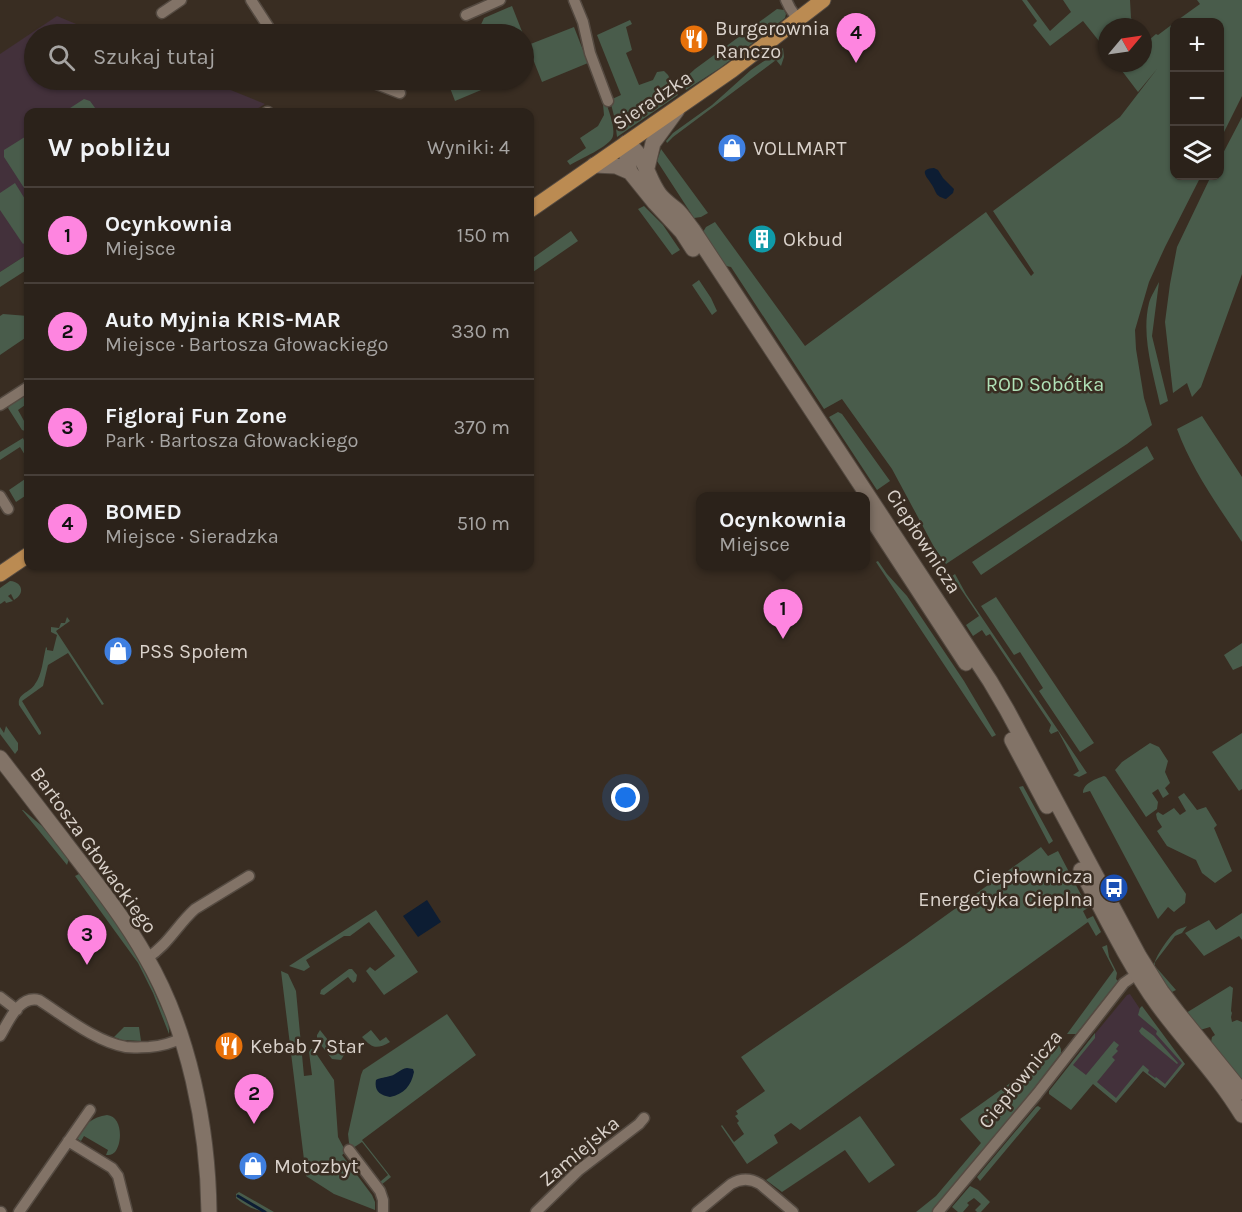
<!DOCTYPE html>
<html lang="pl">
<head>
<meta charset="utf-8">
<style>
	body { margin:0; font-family:Karla,sans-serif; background:#332a23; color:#f1f3f6 }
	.controls { position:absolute; right:18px; top:18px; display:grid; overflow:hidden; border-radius:12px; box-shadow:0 2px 4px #0004 }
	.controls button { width:54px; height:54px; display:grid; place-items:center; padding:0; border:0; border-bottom:2px solid #473f39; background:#2b221a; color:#f1f3f6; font:30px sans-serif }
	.compass { position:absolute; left:1098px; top:18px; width:54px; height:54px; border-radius:50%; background:#2b221a; box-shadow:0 2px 4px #0004; rotate:61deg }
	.you { position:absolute; left:626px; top:798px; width:21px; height:21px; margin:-15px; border:4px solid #fff; border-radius:50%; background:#1a73e8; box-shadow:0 0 0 9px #1a73e833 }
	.badge { display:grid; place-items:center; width:39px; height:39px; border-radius:50%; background:#fe85e0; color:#111; font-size:20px; font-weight:700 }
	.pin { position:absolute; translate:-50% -50px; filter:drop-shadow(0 2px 3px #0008) }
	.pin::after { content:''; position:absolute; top:32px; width:21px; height:18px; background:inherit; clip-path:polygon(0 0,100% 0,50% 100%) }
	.popup { position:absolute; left:696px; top:492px; width:174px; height:78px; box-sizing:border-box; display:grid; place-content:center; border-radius:12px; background:#2b221a; filter:drop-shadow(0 2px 4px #0005); font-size:20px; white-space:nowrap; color:#a6a4a2 }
	.popup b { font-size:22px; color:#f1f3f6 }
	.popup::after { content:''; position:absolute; left:50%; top:100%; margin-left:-12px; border:12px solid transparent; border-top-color:#2b221a }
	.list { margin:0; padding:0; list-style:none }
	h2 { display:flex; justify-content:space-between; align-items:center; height:78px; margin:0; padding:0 24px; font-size:26px }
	h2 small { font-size:20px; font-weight:400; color:#a6a4a2 }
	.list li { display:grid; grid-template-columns:39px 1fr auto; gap:18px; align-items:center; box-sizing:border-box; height:96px; padding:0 24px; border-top:2px solid #473f39 }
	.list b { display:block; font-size:22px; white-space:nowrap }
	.list p { margin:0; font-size:20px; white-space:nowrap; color:#a6a4a2 }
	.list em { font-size:20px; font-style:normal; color:#a6a4a2 }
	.icon { flex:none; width:33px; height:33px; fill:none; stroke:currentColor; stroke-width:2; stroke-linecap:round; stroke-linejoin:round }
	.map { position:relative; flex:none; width:1242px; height:1212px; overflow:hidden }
	.search { position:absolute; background:#2b221a; box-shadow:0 2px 4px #0004; left:24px; top:24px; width:510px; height:66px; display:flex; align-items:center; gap:15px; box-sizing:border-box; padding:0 21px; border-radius:33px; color:#a6a4a2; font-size:22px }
	.panel { position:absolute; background:#2b221a; box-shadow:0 2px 4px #0004; left:24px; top:108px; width:510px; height:462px; border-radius:12px }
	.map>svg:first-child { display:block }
	.education { fill:#43313b }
	.green { fill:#495c4b }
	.water { fill:#0d1d33 }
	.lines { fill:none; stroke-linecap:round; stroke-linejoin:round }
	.stream { stroke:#0d1d33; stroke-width:3 }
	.street-casing { stroke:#544a41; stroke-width:13 }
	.secondary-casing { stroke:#544a41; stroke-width:17 }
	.primary-casing { stroke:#544a41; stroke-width:17 }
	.street { stroke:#827367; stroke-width:10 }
	.secondary { stroke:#827367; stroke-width:15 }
	.primary { stroke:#bb8b52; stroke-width:15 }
	.labels { text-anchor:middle; stroke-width:5; stroke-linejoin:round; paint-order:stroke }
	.poi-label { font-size:20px; fill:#dad2cb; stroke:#392d22; text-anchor:start }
	.street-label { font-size:20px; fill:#dad2cb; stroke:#392d22 }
	.park-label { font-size:20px; fill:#b0e1b7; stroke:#392d22 }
</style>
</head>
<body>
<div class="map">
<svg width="1242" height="1212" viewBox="0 0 1242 1212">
	<rect width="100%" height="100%" fill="#392d22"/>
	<path class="education" d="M57,16L100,34H34V80H206L265,104L252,112H28V254L0,272V54Z
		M1130,994L1140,1009L1185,1064L1165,1088L1143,1071L1116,1103L1070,1064L1127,995Z"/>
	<path class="green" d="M1022,0H1027L1050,31L1071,12L1063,0H1130L1131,18L1138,27H1107V51L1083,21L1050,46L1033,25L1037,21Z
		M1197,0H1242V96L1220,140V22H1175L1200,4Z
		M512,6L523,34H482L479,29L484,18Z
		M777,9L784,10L786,14L785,18L720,68L686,90L683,84V80L695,69Z
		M630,20L632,24L626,27L632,50L626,53L639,85L653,80L657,72L664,71L668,75L678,95L617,137L615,120L610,100L621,95L597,35Z
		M1174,23V176H1201L1165,247L1149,282L1135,330L1136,349L1144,398L1152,425L1127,444L946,564L934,547L892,469L842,399L824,409L731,267L726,266L703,232L706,227L715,222L805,346L986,212L1031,276L1034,273L993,211L1120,117L1157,69L1138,92L1116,63H1143V33L1149,40L1156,34L1158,35Z
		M574,27L588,63L542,82L529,49L524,50V35L528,45Z
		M783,48L784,57L781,66L776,60L673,137L667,143L666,141L673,133L712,105L751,70Z
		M447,80H491L493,85L455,101Z
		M84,99L90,101L98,112H64Z
		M606,102C609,112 615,126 613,136C611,146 578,160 570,165L567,161L586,148L580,138L598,126L604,115L603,104Z
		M1242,117V274L1201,387L1192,397L1187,383L1173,393L1165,322L1170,284L1177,247L1211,176H1220V159Z
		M28,135V194L4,157V150Z
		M661,149L708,213L701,217L694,218L657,161Z
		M15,183L28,204V240L23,244L0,210V193Z
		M644,206L663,225L680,250L672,255L638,209Z
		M571,231L578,241L533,272L530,267V260Z
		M28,254V257L27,259L28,261V269L0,287V272Z
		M699,280L711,298L717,311L712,315L692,285Z
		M1159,282L1152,336L1168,401L1160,405C1153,372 1141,336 1149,303C1151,296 1156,288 1159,282Z
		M3,314L28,316V336L0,355V316Z
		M28,391V403L18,410L28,428V432L22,430L8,408L12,402Z
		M838,412L842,414L890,481L877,490L829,417Z
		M1202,416L1242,477V542C1218,506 1192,470 1177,429Z
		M23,438L28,449V460L20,447L0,460V452Z
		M1147,446L1154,459L981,575L972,562Z
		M28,477V494L16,502L9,490Z
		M878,561L887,574L907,596L964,681L996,735L992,737L876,562Z
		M955,574L966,594L1087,773L1079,777L1073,775L1079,771L1058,731L1051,734L1049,731L1051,725L990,634L986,636L982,630L973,636L966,625L979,616L952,576Z
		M10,581C23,582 25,594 14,600L11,594L8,596L13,601L6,603L5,601L3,602L2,603L0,604V588Z
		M996,597L1094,743L1080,752L1039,691L1043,688L1020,652L1014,655L981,606Z
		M67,617L70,621L56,631L104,704L102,705L68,653L48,665L43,686L22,701L41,732V734L39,735L19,705C17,693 30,693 35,684C42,675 43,659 46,647L47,648V650L53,651L57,635L51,632V627L59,628L61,623H65Z
		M1242,643V666L1233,670L1224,655Z
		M6,726L18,743V750L15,754L0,734V727L4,733Z
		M1242,733V789L1239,791L1212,752Z
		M1150,743L1159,747L1168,761L1165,772L1170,783L1165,788L1169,794L1163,798L1158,789L1152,793L1158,802L1157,809L1146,817L1115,770L1122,762Z
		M1104,776L1106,777L1186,894L1185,903L1174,912L1168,907L1158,919L1090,791L1083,793C1083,783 1096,779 1104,776Z
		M1023,786L1053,841L1049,844L1019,787Z
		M1184,793L1197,810L1206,807L1217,825L1214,828L1232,871L1215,883L1202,873L1196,860L1167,846L1157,831L1162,827L1157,819L1156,814L1158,812L1163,815L1174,808L1180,815L1186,811L1178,797Z
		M22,810H23L42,826L69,859L67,865Z
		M1041,847L1048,856L1058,851L1088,908L1083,911L1087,919L1093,916L1101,932L1096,936L1088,922L800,1130L791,1123L774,1135L778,1143L747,1164L721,1126L722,1125L734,1142L744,1134L737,1123L739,1121L735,1116L738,1114L736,1111L765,1091L741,1057L906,944Z
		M79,874L81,875C113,917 141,958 161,1007C165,1015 170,1025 169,1034L153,993L138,963L75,876Z
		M376,910L418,972L384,995L366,971L370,967L375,971L395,956L369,922L350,936H344L306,960L310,967L304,971L289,966Z
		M1242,913V940L1239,936L1204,956L1185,933L1209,920L1216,930Z
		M1187,926L1182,933L1175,936L1155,962V966L1176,990L1172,992L1168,987L1167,988L1154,966C1154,958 1170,935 1177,930C1179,929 1185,927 1187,926Z
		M1107,945L1109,957L1117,973L1116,979L1118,981L1076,1034H1067L1114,970L1102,947Z
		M349,969H352L357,975L356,981L353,983L348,977L324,995L320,994L321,990Z
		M281,971L288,974L296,991L304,1076L312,1075L309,1052L311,1049H313L334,1080L338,1137L346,1152L342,1155L372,1195L375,1202V1210L334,1194L306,1176Z
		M1230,986L1233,988L1231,1011L1232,1013L1231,1017L1232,1022L1237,1020L1242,1022V1082L1211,1042L1212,1037L1215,1035L1210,1027L1200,1030L1186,1013Z
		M1142,1006L1185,1064L1165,1088L1143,1071L1116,1103L1093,1084L1071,1110L1049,1094V1091L1095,1033V1038L1073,1065L1086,1075L1114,1041L1119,1045L1116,1049L1118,1051L1112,1057L1115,1060L1097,1082L1116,1098L1143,1065L1149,1070L1148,1073L1155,1078L1156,1077L1165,1084L1182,1063L1156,1034L1157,1031L1138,1015L1140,1008Z
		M447,1014L476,1055L362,1140L391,1177L381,1185V1181L388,1175L362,1142L353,1148L349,1143L348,1134L361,1075L363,1070Z
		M124,1027H139L141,1041L122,1040L114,1037Z
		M1142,1027L1154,1036L1178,1063L1177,1064L1141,1034L1139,1031Z
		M320,1030L339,1054L342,1052L344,1055L341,1060L332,1059L317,1040V1035Z
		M371,1030L380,1041L386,1037L390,1042C376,1050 372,1048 362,1037Z
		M1059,1045L1061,1049V1053L1021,1105L932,1212H916L936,1196L981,1143L960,1119L1055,1051Z
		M1038,1106L1041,1108L980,1181L977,1177L1036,1107Z
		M107,1115C122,1116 123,1142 115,1152C112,1155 109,1155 106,1155L108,1150L84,1136L81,1141L76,1138C82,1125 93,1117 107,1115Z
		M860,1116L895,1165L869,1183L845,1150L782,1192L766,1180Z
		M970,1186L978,1190L990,1202L981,1212H977L975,1210L981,1204L974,1198L967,1203L969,1205L963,1212H958L952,1207Z
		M239,1192L274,1212C258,1212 248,1208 236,1198V1194Z"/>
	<path class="water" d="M934,168L938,170L943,178L954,189L953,193L946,199C935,196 937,193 932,185C928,178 917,169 934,168Z
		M427,900L441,922L418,937L403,916Z
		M407,1068L413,1069L414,1072C411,1086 404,1094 390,1097C380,1095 374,1091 376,1080C381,1077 385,1078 390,1076C396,1075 400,1069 407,1068Z"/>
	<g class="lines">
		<path class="stream" d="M238,1196L265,1212"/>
		<g class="street-casing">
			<path id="street" d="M251,0L273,34
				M574,0L583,22L590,53L608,101
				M786,0L790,8L798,20
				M162,13L181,0
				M466,15L500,0
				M366,80L400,93
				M267,112H268
				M0,405L28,387
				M0,496L8,509
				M147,958C167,946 178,924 195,909L249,876
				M0,997L17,1010
				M0,1036C9,1021 19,995 39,1000C64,1016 96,1042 126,1047C134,1048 141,1047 149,1047C160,1046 171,1044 181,1038
				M68,1141L112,1168L118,1176L127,1212
				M349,1150L380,1191L383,1200V1212
				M0,1212H1
				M19,1212L90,1110
				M536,1212L579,1170L639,1124L644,1118
				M697,1212L731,1184C741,1178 750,1178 760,1184L793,1212
				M938,1212L1037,1094L1124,983L1137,974H1144"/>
		</g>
		<g class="secondary-casing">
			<path id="secondary" d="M626,143C647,156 646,177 660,195C665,201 672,206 678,211C684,217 688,224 693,230L990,681L1007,710L1139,956L1161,991L1177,1012L1242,1092
				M626,143L627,158L630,172L655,203L682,232L693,249
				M594,165L616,166L630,172
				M647,168L653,143L677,110
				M866,510L966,663
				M1012,740L1047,806
				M0,758C22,786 43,814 64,841C93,879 123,916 146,957C189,1031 208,1127 209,1212
				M1081,870C1105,915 1128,963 1158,1005C1185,1042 1218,1075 1242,1115"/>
		</g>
		<g class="primary-casing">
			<path id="primary" d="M530,210L732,70L823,0
				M0,574L28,555"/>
		</g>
		<use href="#street" class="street"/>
		<use href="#secondary" class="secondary"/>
		<use href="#primary" class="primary"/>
	</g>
	<defs>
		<g id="restaurant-disc" transform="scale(1.5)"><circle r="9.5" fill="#e8710a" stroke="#392d22"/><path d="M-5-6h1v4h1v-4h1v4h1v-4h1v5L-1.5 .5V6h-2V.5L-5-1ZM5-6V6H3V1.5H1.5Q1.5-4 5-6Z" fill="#fff"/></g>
		<g id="shop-disc" transform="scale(1.5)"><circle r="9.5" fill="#3f7fe0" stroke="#392d22"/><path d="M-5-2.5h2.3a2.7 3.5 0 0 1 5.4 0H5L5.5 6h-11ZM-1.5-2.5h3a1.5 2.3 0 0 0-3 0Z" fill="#fff"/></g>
		<g id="building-disc" transform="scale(1.5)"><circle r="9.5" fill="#0f9aa8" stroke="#392d22"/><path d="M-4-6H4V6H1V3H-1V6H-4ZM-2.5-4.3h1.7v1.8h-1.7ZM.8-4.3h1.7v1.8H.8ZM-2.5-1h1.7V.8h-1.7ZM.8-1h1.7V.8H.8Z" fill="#fff"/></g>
		<g id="bus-disc" transform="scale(1.5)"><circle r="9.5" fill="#1a4fb4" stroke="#392d22"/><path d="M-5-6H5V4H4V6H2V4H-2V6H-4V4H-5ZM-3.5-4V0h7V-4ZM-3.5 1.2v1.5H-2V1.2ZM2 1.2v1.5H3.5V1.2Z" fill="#fff"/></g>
	</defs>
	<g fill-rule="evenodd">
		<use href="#restaurant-disc" x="694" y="39"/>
		<use href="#shop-disc" x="732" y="148"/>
		<use href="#building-disc" x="762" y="239"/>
		<use href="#shop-disc" x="118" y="651"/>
		<use href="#bus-disc" x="1114" y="888"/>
		<use href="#restaurant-disc" x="229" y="1046"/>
		<use href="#shop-disc" x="253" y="1166"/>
	</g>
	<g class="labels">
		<g class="poi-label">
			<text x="715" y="35">Burgerownia<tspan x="715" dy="23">Ranczo</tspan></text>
			<text x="753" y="155">VOLLMART</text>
			<text x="783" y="246">Okbud</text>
			<text x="139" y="658">PSS Społem</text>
			<text x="1093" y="883" text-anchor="end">Ciepłownicza<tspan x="1093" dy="23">Energetyka Cieplna</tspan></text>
			<text x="250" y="1053">Kebab 7 Star</text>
			<text x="274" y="1173">Motozbyt</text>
		</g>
		<g class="street-label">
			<text transform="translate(652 100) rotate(-34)" y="7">Sieradzka</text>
			<text transform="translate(924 541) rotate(57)" y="7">Ciepłownicza</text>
			<text transform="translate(94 850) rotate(54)" y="7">Bartosza Głowackiego</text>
			<text transform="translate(1020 1079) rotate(-51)" y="7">Ciepłownicza</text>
			<text transform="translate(579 1151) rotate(-40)" y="7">Zamiejska</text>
		</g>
		<g class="park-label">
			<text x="1045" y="391">ROD Sobótka</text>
		</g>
	</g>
</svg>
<div class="controls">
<button>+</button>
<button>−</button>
<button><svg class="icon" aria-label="layers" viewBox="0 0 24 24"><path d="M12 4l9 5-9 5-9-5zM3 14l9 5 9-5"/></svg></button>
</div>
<svg class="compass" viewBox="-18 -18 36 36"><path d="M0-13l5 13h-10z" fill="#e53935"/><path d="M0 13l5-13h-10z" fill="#a6a4a2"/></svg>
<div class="you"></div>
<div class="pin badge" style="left:783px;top:639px">1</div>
<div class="popup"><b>Ocynkownia</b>Miejsce</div>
<div class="pin badge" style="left:254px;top:1124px">2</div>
<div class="pin badge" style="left:87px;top:965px">3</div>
<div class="pin badge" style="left:856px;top:63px">4</div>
<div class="search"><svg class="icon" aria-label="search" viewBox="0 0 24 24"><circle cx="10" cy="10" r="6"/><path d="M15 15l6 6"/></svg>Szukaj tutaj</div>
<section class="panel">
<h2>W pobliżu<small>Wyniki: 4</small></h2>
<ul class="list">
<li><span class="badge">1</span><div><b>Ocynkownia</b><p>Miejsce</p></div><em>150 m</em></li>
<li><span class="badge">2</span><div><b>Auto Myjnia KRIS-MAR</b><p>Miejsce · Bartosza Głowackiego</p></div><em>330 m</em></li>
<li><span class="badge">3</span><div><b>Figloraj Fun Zone</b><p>Park · Bartosza Głowackiego</p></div><em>370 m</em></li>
<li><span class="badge">4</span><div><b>BOMED</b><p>Miejsce · Sieradzka</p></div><em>510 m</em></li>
</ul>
</section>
</div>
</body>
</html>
